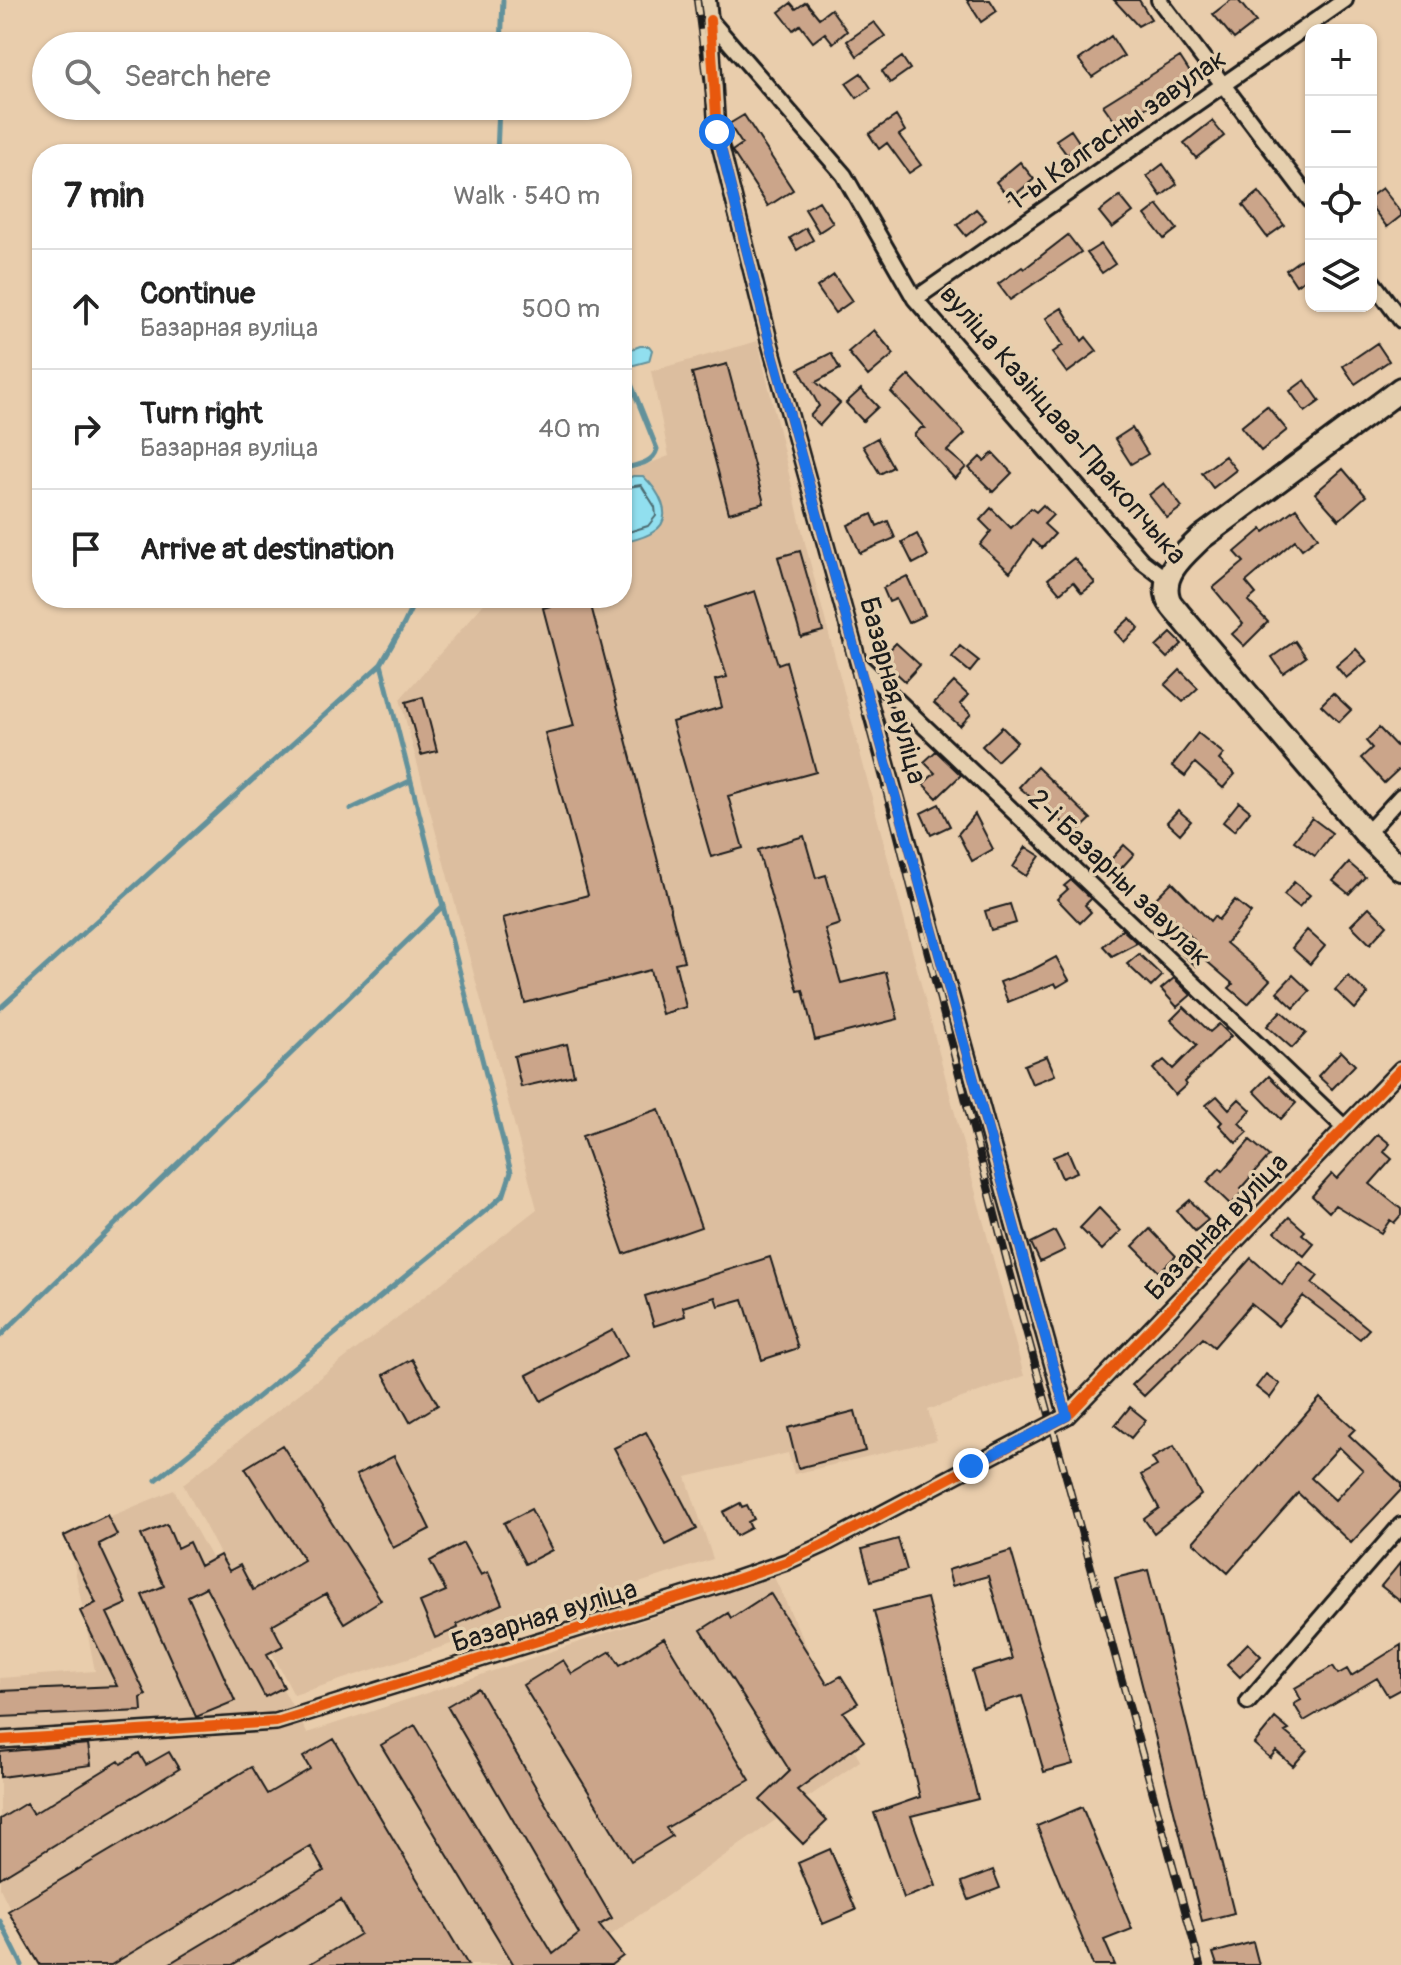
<!DOCTYPE html>
<html lang="en">
<head>
<meta charset="utf-8">
<style>
	body { margin:0; font-family:Pangolin,sans-serif; background:#f6f6f6; color:#222 }
	.controls { position:absolute; right:24px; top:24px; display:grid; overflow:hidden; border-radius:16px; box-shadow:0 2px 6px #0004 }
	.controls button { width:72px; height:72px; display:grid; place-items:center; padding:0; border:0; border-bottom:2px solid #e0e0e0; background:#fff; color:#222; font:40px sans-serif }
	.stop { position:absolute; width:24px; height:24px; margin:-18px; border:6px solid #1a73e8; border-radius:50%; background:#fff }
	.stop.end { background:#1a73e8; border-color:#fff; box-shadow:0 2px 8px #0008 }
	.list { margin:0; padding:0; list-style:none }
	h2 { display:flex; justify-content:space-between; align-items:center; height:104px; margin:0; padding:0 32px; font-size:34px }
	h2 small { font-size:26px; font-weight:400; color:#767676 }
	.list li { display:grid; grid-template-columns:52px 1fr auto; gap:24px; align-items:center; box-sizing:border-box; height:120px; padding:0 32px; border-top:2px solid #e0e0e0 }
	.list b { display:block; font-size:30px; white-space:nowrap }
	.list p { margin:0; font-size:26px; white-space:nowrap; color:#767676 }
	.list em { font-size:26px; font-style:normal; color:#767676 }
	.icon { flex:none; width:44px; height:44px; fill:none; stroke:currentColor; stroke-width:2; stroke-linecap:round; stroke-linejoin:round }
	.map { position:relative; flex:none; width:1401px; height:1965px; overflow:hidden }
	.search { position:absolute; background:#fff; box-shadow:0 2px 6px #0004; left:32px; top:32px; width:600px; height:88px; display:flex; align-items:center; gap:20px; box-sizing:border-box; padding:0 28px; border-radius:44px; color:#767676; font-size:30px }
	.panel { position:absolute; background:#fff; box-shadow:0 2px 6px #0004; left:32px; top:144px; width:600px; height:464px; border-radius:32px }
	.map>svg:first-child { display:block }
	.built { fill:#dcbe9f }
	.water { fill:#91dfef; stroke:#62919b; stroke-width:2 }
	.lines { fill:none; stroke-linecap:round; stroke-linejoin:round }
	.shore { stroke:#4b6a70; stroke-width:2 }
	.stream { stroke:#62919b; stroke-width:5 }
	.building { fill:#cba58a; stroke:#1c1c1c; stroke-width:2; fill-rule:evenodd }
	.street-casing { stroke:#1c1c1c; stroke-width:20 }
	.secondary-casing { stroke:#1c1c1c; stroke-width:28 }
	.street { stroke:#e5cfae; stroke-width:14 }
	.secondary { stroke:#e5cfae; stroke-width:22 }
	.rail-casing { stroke:#1c1c1c; stroke-width:8 }
	.rail { stroke:#e5cfae; stroke-width:5; stroke-dasharray:15; stroke-linecap:butt }
	.cycleway-casing { stroke:#e5cfae; stroke-width:15 }
	.cycleway { stroke:#e8590c; stroke-width:10 }
	.route { stroke:#1a73e8; stroke-width:10 }
	.labels { text-anchor:middle; stroke-width:7; stroke-linejoin:round; paint-order:stroke }
	.street-label { font-size:28px; fill:#1c1c1c; stroke:#e5cfae }
</style>
</head>
<body>
<div class="map">
<svg width="1401" height="1965" viewBox="0 0 1401 1965">
	<rect width="100%" height="100%" fill="#e9cdac"/>
	<filter id="ink" filterUnits="userSpaceOnUse"><feTurbulence type="fractalNoise" baseFrequency=".0125" numOctaves="2"/><feDisplacementMap in="SourceGraphic" scale="16" xChannelSelector="R" yChannelSelector="G"/><feConvolveMatrix kernelMatrix="1 2 1 2 8 2 1 2 1" color-interpolation-filters="sRGB"/></filter>
	<g filter="url(#ink)">
		<path class="built" d="M758,341L806,547L1024,1376L928,1410L937,1440L794,1474L788,1453L686,1477L713,1559L294,1695L183,1484L537,1209L400,699L489,598H622V474L669,456L651,371Z
			M174,1490L307,1733L774,1577L860,1761L568,1965H38L0,1888V1678L95,1671L68,1534Z"/>
		<path class="water" d="M640,346H649L652,350L649,361L623,368L622,353Z
			M633,476H643C657,489 677,518 653,532C645,538 632,540 622,543V481Z"/>
		<g class="lines">
			<path class="shore" d="M622,488L641,485L655,507L656,516L648,526L622,534"/>
			<path class="stream" d="M501,46L503,0
				M497,154L499,106
				M622,469C636,465 653,464 657,449L627,374L629,364
				M351,809L410,781
				M0,1008L381,664L404,624L416,598
				M0,1336L444,905
				M156,1480L490,1207L504,1194L511,1172L381,664
				M0,1921L22,1965"/>
		</g>
		<path class="building" d="M967,0H990L997,11L981,22Z
			M1114,0H1139L1151,19L1138,26Z
			M1231,0H1238L1256,22L1234,39L1213,14Z
			M806,2L819,18L831,9L847,31L833,43L825,33L813,42L800,25L793,30L779,12L791,3L796,9Z
			M874,22L885,36L857,56L847,41Z
			M1111,36L1124,56L1092,77L1079,60Z
			M902,57L910,69L890,83L882,71Z
			M1180,57L1193,77L1118,126L1103,105Z
			M861,73L871,88L857,98L846,83Z
			M744,115L793,190L768,206L732,151L742,144L729,124Z
			M896,116L905,131L899,135L921,165L909,173L887,143L879,149L869,134Z
			M1212,121L1224,136L1196,158L1184,143Z
			M1071,130L1081,145L1067,155L1056,140Z
			M1020,162L1034,179L1010,199L996,182Z
			M1163,164L1177,184L1161,196L1147,176Z
			M1382,188L1401,212V216L1387,227L1371,206V196Z
			M1259,192L1284,225L1267,237L1243,205Z
			M1120,196L1133,212L1112,228L1099,212Z
			M819,201L833,223L819,232L805,209Z
			M1158,205L1177,229L1164,239L1145,215Z
			M976,209L986,220L966,236L957,225Z
			M806,228L813,240L797,250L790,238Z
			M1068,235L1081,252L1010,300L998,284L1022,267L1024,269Z
			M1101,244L1115,264L1102,273L1087,253Z
			M1311,252V275L1296,285L1286,270Z
			M834,275L852,301L835,313L817,287Z
			M1062,308L1082,341L1086,337L1097,351L1067,373L1052,353L1063,345L1046,318Z
			M874,330L894,354L868,376L848,352Z
			M1377,343L1389,361L1355,384L1343,366Z
			M831,353L840,369L816,382L840,403L820,425L810,416L819,406L799,369Z
			M727,364L764,503L729,513L692,373Z
			M909,375L965,434L947,451L966,467L955,479L914,435L921,428H925L891,392Z
			M1305,380L1320,401L1305,412L1290,391Z
			M861,389L878,407L863,421L846,403Z
			M1267,406L1287,430L1261,451L1241,427Z
			M1132,428L1148,454L1131,464L1115,439Z
			M877,438L893,467L880,474L863,446Z
			M993,453L1012,473L993,492L969,468L980,457L984,461Z
			M1225,456L1236,470L1213,488L1202,473Z
			M1343,469L1366,496L1339,520L1315,493Z
			M1164,483L1182,507L1167,518L1149,495Z
			M1043,505L1053,515L1044,524L1055,534L1042,548L1033,540L1010,572L980,545L991,531L980,520L991,508L1011,528L1031,508L1036,512Z
			M1296,508L1318,537L1302,549L1295,540L1246,582L1256,594L1248,601L1268,622L1244,646L1232,634L1243,624L1213,588L1244,562L1235,552L1262,529L1264,532Z
			M872,514L877,526L888,521L895,538L860,553L848,525Z
			M917,534L928,556L913,564L902,542Z
			M800,551L823,631L801,637L778,557Z
			M1074,558L1095,583L1082,593L1073,582L1060,593L1048,579Z
			M907,576L925,615L908,623L896,599L889,602L883,588Z
			M755,591L778,664L786,661L816,772L728,796L743,848L711,857L672,722L722,707L715,680L727,677L705,608Z
			M580,598H589L684,961L675,963L686,1007L662,1014L650,970L525,1003L503,918L588,895L545,733L574,726L543,608Z
			M1130,618L1139,628L1124,642L1115,632Z
			M1171,633L1182,644L1167,658L1156,647Z
			M1295,641L1306,657L1283,673L1272,657Z
			M896,643L920,665L905,681L881,659Z
			M960,646L979,661L970,672L952,657Z
			M1356,649L1367,661L1346,678L1336,666Z
			M1180,670L1198,688L1183,702L1165,685Z
			M954,682L968,695L960,704L971,714L960,726L934,703Z
			M1333,693L1351,710L1339,722L1321,705Z
			M423,697L437,751L421,755L406,702Z
			M1002,727L1017,742L997,761L982,746Z
			M1379,728L1401,751V767L1384,783L1361,758L1372,748L1366,741Z
			M1198,733L1224,754L1219,760L1235,774L1223,788L1195,763L1185,776L1172,766Z
			M936,751L961,775L937,798L923,784L935,773L924,762Z
			M1037,767L1091,819L1074,835L1041,799L1037,803L1019,787Z
			M1239,802L1250,811L1234,831L1223,822Z
			M939,804L950,826L931,835L921,813Z
			M1178,810L1191,821L1180,834L1167,822Z
			M975,814L993,849L972,861L958,834Z
			M1312,818L1332,833L1315,856L1294,841Z
			M804,836L816,878L826,875L840,924L825,929L841,983L886,972L898,1019L815,1040L803,990L798,991L758,850Z
			M1124,845L1134,854L1116,874L1106,865Z
			M1026,847L1040,856L1026,876L1013,867Z
			M1349,863L1365,877L1349,894L1333,881Z
			M1071,880L1091,899L1085,905L1091,912L1080,923L1057,899L1068,889L1064,886Z
			M1172,882L1210,921L1214,916L1218,920L1235,900L1251,913L1226,943L1270,980L1248,1004L1229,988L1233,984L1203,958L1196,966L1182,954L1194,940L1172,917L1163,926L1145,909Z
			M1294,882L1310,895L1299,907L1284,895Z
			M1010,904L1016,923L991,930L985,911Z
			M1369,907L1387,925L1370,944L1351,925Z
			M1122,929L1137,943L1112,956L1103,946Z
			M1307,930L1325,946L1310,964L1292,948Z
			M1139,954L1162,976L1151,987L1127,964Z
			M1056,957L1069,980L1057,987L1055,983L1008,1002L1000,982L1032,970Z
			M1293,975L1310,991L1294,1008L1277,992Z
			M1348,976L1368,994L1355,1009L1335,990Z
			M1174,978L1191,995L1177,1007L1161,989Z
			M1184,1007L1210,1032L1219,1024L1231,1036L1184,1082L1186,1085L1175,1095L1153,1069L1164,1060L1173,1069L1197,1045L1171,1020Z
			M1281,1011L1306,1033L1292,1048L1267,1026Z
			M567,1044L574,1075L521,1087L514,1056Z
			M1341,1051L1355,1065L1332,1089L1318,1076Z
			M1047,1056L1055,1075L1032,1084L1024,1065Z
			M1269,1076L1296,1103L1281,1119L1254,1091Z
			M1217,1096L1229,1109L1239,1099L1251,1110L1239,1123L1248,1132L1236,1143L1219,1125L1222,1122L1206,1105Z
			M659,1109L701,1227L624,1254L582,1136Z
			M1378,1134L1390,1144L1384,1152L1392,1159L1370,1184L1401,1209V1215L1394,1223L1390,1220L1381,1233L1335,1205L1329,1212L1312,1196L1332,1174L1337,1179Z
			M1250,1140L1269,1156L1241,1188L1244,1191L1231,1205L1207,1182L1220,1168L1223,1171Z
			M1068,1151L1077,1172L1062,1178L1053,1157Z
			M1190,1200L1208,1220L1195,1231L1177,1211Z
			M1099,1208L1121,1231L1102,1250L1080,1228Z
			M1289,1217L1305,1231L1302,1234L1314,1244L1304,1256L1275,1232Z
			M1150,1229L1176,1256L1159,1272L1133,1246Z
			M1055,1231L1065,1250L1040,1262L1031,1243Z
			M770,1257L798,1348L762,1360L743,1299L718,1306L715,1297L683,1307L685,1316L654,1326L645,1296Z
			M1251,1258L1282,1285L1300,1262L1318,1276L1312,1283L1369,1329L1360,1339L1303,1296L1278,1326L1251,1304L1214,1347L1203,1338L1144,1396L1132,1385L1175,1344Z
			M613,1330L627,1356L541,1401L527,1375Z
			M412,1359L438,1405L410,1422L384,1375Z
			M1266,1374L1280,1384L1270,1398L1256,1387Z
			M1320,1398L1355,1429L1349,1435L1401,1484V1490L1351,1543L1298,1493L1228,1573L1193,1542ZM1339,1447L1363,1470L1335,1500L1311,1478Z
			M1130,1407L1146,1420L1131,1438L1115,1425Z
			M855,1411L865,1451L798,1468L788,1428Z
			M646,1432L697,1529L666,1545L614,1448Z
			M282,1445L381,1600L344,1623L326,1594L272,1625L283,1646L267,1654L284,1687L265,1697L206,1587L188,1596L235,1701L196,1717L142,1595L164,1586L141,1535L167,1524L177,1548L189,1542L200,1566L220,1555L229,1571L240,1565L253,1590L304,1560L245,1468Z
			M1174,1446L1201,1495L1154,1533L1144,1519L1159,1508L1141,1475L1157,1466L1152,1458Z
			M394,1456L430,1529L393,1548L356,1475Z
			M740,1503L742,1507L747,1505L754,1519L748,1522L751,1528L736,1536L723,1512Z
			M531,1509L552,1550L525,1564L504,1523Z
			M107,1515L117,1535L99,1544L127,1604L107,1613L146,1695L141,1698L142,1711L0,1717V1691L117,1686L80,1611L96,1603L64,1536Z
			M898,1539L907,1570L871,1581L862,1549Z
			M463,1543L481,1575L488,1572L502,1604L457,1624L458,1628L435,1638L420,1602L446,1591L430,1561Z
			M1011,1551L1073,1764L1044,1772L1022,1696L983,1708L972,1671L1012,1659L988,1576L952,1586L948,1570Z
			M1401,1562V1602L1381,1586Z
			M1148,1570L1234,1913L1202,1921L1115,1578Z
			M770,1593L827,1684L841,1676L858,1703L843,1712L864,1741L797,1790L827,1821L803,1844L760,1800L790,1771L701,1630L728,1613L731,1618Z
			M927,1598L978,1799L911,1816L936,1886L904,1898L874,1813L920,1797L874,1611Z
			M664,1638L750,1780L666,1828L672,1836L631,1861L523,1685L563,1660L572,1674L611,1651L620,1665Z
			M1248,1643L1261,1656L1240,1677L1227,1664Z
			M1401,1645V1689L1388,1696L1377,1678L1304,1721L1294,1704L1301,1700L1295,1688L1333,1666L1338,1674L1347,1669L1351,1676Z
			M478,1688L612,1918L599,1925L623,1956L611,1965H514L381,1745L415,1725L553,1954L579,1934L447,1706Z
			M1275,1718L1289,1730L1285,1732L1307,1750L1293,1766L1276,1751L1270,1758L1254,1744Z
			M334,1739L468,1965H308L360,1934L341,1900L232,1965H167L324,1871L310,1846L111,1965H40L8,1911L251,1767L267,1794L310,1769L303,1757Z
			M88,1744L91,1765L0,1777V1752Z
			M169,1752L179,1769L0,1878V1819L26,1803L33,1814L119,1761L121,1764L139,1753L146,1765Z
			M1082,1807L1132,1929L1104,1940L1115,1965H1093L1037,1826Z
			M830,1849L856,1910L823,1924L798,1863Z
			M993,1870L1000,1888L969,1900L962,1882Z
			M1253,1942L1259,1965H1217L1213,1953Z"/>
		<g class="lines">
			<g class="street-casing">
				<path id="street" d="M708,0L710,20L844,175L915,299L1142,561L1167,580
					M1159,0L1311,201
					M710,20L717,132L768,336L1067,1416
					M1371,280L1401,320
					M915,299L1345,0
					M861,666L1344,1127
					M1366,834L1401,796
					M1248,1702L1401,1525
					M0,1740L276,1722L719,1585L786,1562L823,1545L1067,1416L1401,1069"/>
			</g>
			<g class="secondary-casing">
				<path id="secondary" d="M1401,389L1201,538C1186,553 1160,573 1168,598C1169,603 1175,609 1179,614L1366,834L1401,869"/>
			</g>
			<use href="#street" class="street"/>
			<use href="#secondary" class="secondary"/>
			<g class="rail-casing">
				<path id="rail" d="M697,0L712,117L729,204L884,782L1007,1261L1200,1965"/>
			</g>
			<use href="#rail" class="rail"/>
			<g class="cycleway-casing">
				<path id="cycleway" d="M710,20L717,132L768,336L1067,1416
					M0,1740L276,1722L719,1585L786,1562L823,1545L1067,1416L1401,1069"/>
			</g>
			<use href="#cycleway" class="cycleway"/>
		</g>
	</g>
	<g class="lines" filter="url(#ink)">
		<path class="route" d="M717,132L768,336L1067,1416L971,1466"/>
	</g>
	<g class="labels">
		<g class="street-label">
			<text transform="translate(1116 129) rotate(-35)" y="10">1-ы Калгасны завулак</text>
			<text transform="translate(1064 424) rotate(49)" y="10">вуліца Казінцава-Пракопчыка</text>
			<text transform="translate(894 690) rotate(75)" y="10">Базарная вуліца</text>
			<text transform="translate(1120 877) rotate(44)" y="10">2-і Базарны завулак</text>
			<text transform="translate(1216 1226) rotate(-46)" y="10">Базарная вуліца</text>
			<text transform="translate(544 1615) rotate(-17)" y="10">Базарная вуліца</text>
		</g>
	</g>
</svg>
<div class="controls">
<button>+</button>
<button>−</button>
<button><svg class="icon" aria-label="locate" viewBox="0 0 24 24"><circle cx="12" cy="12" r="6"/><path d="M12 2v4M12 18v4M2 12h4M18 12h4"/></svg></button>
<button><svg class="icon" aria-label="layers" viewBox="0 0 24 24"><path d="M12 4l9 5-9 5-9-5zM3 14l9 5 9-5"/></svg></button>
</div>
<div class="stop" style="left:717px;top:132px"></div>
<div class="stop end" style="left:971px;top:1466px"></div>
<div class="search"><svg class="icon" aria-label="search" viewBox="0 0 24 24"><circle cx="10" cy="10" r="6"/><path d="M15 15l6 6"/></svg>Search here</div>
<section class="panel">
<h2>7 min<small>Walk · 540 m</small></h2>
<ul class="list">
<li><svg class="icon" aria-label="ahead" viewBox="0 0 24 24"><path d="M12 20V5M6 11l6-6 6 6"/></svg><div><b>Continue</b><p>Базарная вуліца</p></div><em>500 m</em></li>
<li><svg class="icon" aria-label="right" viewBox="0 0 24 24"><path d="M7 20v-9h11M14 6l5 5-5 5"/></svg><div><b>Turn right</b><p>Базарная вуліца</p></div><em>40 m</em></li>
<li><svg class="icon" aria-label="arrive" viewBox="0 0 24 24"><path d="M6 21V4h12l-3 4 3 4H6"/></svg><div><b>Arrive at destination</b></div></li>
</ul>
</section>
</div>
</body>
</html>
